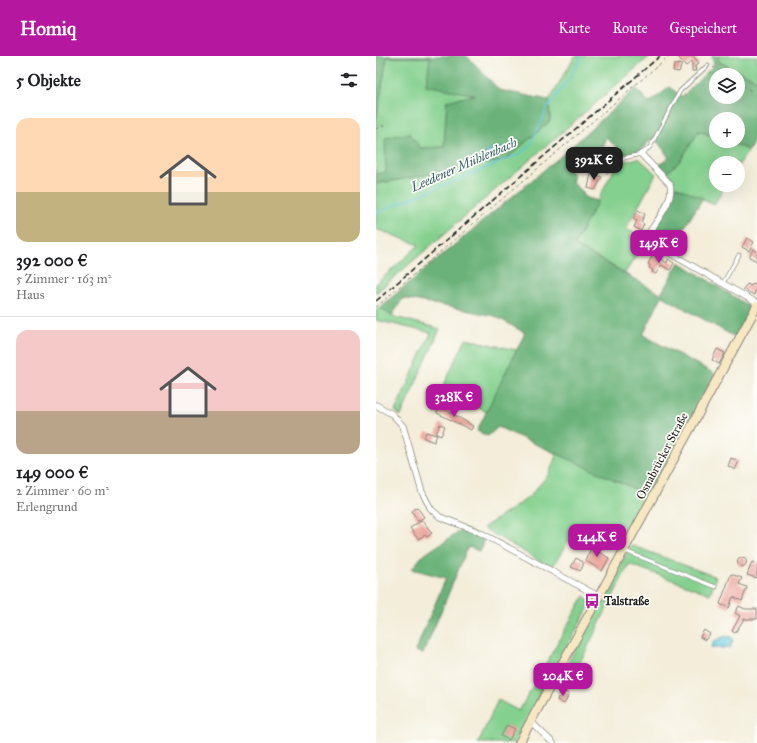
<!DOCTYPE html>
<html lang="de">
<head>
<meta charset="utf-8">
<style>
	body { margin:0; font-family:"IM FELL Great Primer",serif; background:#f6f6f6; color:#202124; height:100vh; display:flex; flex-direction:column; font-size:15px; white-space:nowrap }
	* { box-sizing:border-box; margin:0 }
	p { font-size:13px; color:#757577 }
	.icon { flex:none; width:22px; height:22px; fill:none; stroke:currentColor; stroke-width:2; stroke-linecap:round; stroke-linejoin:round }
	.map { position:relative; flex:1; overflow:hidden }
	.side { display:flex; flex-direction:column; background:#fff; width:376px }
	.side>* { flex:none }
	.fabs { position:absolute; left:333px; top:12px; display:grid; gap:8px }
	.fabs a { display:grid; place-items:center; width:36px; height:36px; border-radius:50%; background:#fff; box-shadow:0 4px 16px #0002; font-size:20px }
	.price { position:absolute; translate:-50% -34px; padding:0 9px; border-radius:8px; background:#b5179e; color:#fff; font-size:13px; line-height:26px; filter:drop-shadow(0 1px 2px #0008) }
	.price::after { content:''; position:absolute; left:50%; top:24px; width:12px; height:9px; margin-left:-6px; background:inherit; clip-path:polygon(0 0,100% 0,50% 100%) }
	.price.active { background:#222; color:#fff }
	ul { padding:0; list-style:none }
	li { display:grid; align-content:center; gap:8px; height:212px; padding:0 16px }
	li+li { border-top:1px solid #e0e0e0 }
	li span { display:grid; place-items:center; height:124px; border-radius:12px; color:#555 }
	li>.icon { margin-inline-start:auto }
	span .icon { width:72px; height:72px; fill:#fffc; stroke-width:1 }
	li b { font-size:17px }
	h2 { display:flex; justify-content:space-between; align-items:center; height:48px; padding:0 16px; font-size:17px }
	header { display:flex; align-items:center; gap:24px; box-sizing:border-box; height:56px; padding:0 20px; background:#b5179e; color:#fff }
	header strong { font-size:19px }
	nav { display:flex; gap:22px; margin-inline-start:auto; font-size:14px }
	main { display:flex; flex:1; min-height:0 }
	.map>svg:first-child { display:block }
	.green { fill:#84d08e; stroke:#507655 }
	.forest { fill:#6bb279; stroke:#44674a; fill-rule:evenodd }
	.water { fill:#5dc5d9; stroke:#3c707a }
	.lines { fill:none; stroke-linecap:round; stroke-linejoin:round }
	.stream { stroke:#5dc5d9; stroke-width:1.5 }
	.building { fill:#eca69f }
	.lane-casing { stroke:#88847a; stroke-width:4.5 }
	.street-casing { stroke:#88847a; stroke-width:7 }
	.secondary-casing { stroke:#88847a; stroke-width:10 }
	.path { stroke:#88847a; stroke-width:1; stroke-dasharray:3 3; stroke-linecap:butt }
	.lane { stroke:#fff; stroke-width:3 }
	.street { stroke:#fff; stroke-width:5.5 }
	.secondary { stroke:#f7e8c3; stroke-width:8 }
	.rail { stroke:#1c1c1c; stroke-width:1.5; stroke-dasharray:6 3; stroke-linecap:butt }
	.labels { text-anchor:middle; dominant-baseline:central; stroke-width:3.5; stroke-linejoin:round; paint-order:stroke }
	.street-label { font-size:12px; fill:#1c1c1c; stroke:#fdfcf7 }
	.poi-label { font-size:12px; font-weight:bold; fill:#1c1c1c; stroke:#fdfcf7; text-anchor:start }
	.water-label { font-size:13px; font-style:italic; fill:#366068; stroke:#fdfcf7 }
</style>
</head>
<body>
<header>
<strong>Homiq</strong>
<nav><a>Karte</a><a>Route</a><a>Gespeichert</a></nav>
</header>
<main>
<section class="side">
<h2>5 Objekte<svg class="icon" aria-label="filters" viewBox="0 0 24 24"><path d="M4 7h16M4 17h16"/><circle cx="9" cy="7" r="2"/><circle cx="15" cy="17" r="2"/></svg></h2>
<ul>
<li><span style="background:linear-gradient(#ffd9b3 60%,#c2b280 0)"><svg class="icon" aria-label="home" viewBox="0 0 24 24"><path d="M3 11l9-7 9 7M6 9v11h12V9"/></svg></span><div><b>392 000 €</b><p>5 Zimmer · 163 m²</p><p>Haus</p></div></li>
<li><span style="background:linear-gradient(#f6c9c9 65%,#b9a48a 0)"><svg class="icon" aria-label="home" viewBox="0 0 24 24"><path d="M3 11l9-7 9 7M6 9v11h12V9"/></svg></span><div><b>149 000 €</b><p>2 Zimmer · 60 m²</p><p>Erlengrund</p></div></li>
</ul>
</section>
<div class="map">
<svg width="381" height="687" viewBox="0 0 381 687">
	<rect width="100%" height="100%" fill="#fdfcf7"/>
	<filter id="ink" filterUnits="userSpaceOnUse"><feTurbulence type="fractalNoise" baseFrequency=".025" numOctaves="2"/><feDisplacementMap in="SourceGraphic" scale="8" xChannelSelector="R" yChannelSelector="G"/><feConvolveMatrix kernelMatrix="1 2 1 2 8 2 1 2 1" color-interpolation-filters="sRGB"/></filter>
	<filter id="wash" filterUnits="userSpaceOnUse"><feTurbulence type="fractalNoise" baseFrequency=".012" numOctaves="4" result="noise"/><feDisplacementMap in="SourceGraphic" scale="16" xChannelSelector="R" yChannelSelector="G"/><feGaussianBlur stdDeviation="0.9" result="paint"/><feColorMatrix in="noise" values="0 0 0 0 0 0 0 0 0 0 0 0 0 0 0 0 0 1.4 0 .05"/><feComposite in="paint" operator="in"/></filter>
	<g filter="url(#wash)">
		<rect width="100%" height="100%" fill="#f3edd9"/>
		<g class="green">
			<polygon points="199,0 274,0 0,237 0,228 43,189 0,173 0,128 129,104 174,65 173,44"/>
			<polygon points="342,0 381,0 381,24 343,6"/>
			<polygon points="11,1 54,1 100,39 71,45 68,91 44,92 10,116 0,118 0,65"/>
			<polygon points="323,75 340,81 340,85 350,85 373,94 362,110 362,107 340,107 340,129 350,129 338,148 299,130 290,118 304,105"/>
			<polygon points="263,102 280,118 250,173 268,182 269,186 249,217 198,189 239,112 249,105"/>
			<polygon points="4,251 16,260 64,273 25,360 19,355 55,277 0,264 0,255"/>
			<polygon points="90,283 141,294 111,356 87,345 64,337"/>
			<polygon points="181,397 274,440 247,490 201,471 176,512 107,472 152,442 173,418"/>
			<polygon points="255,489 340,521 334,538 253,508 194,627 183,624"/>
			<polygon points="208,540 213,544 213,551 138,687 102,687 122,644 143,655"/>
		</g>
		<g class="forest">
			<polygon points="0,0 91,0 123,34 173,44 174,65 129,104 0,128 0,118 10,116 9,82 34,77 44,92 68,91 71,45 99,39 50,29 54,1 11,1 0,65"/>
			<path d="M336,0H342L343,6L381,24V80L373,94L350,85H362V63H340V81L323,75L304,105L290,118L280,111L293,102L282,86L275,83L264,95L248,99L230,81L222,101L205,95L192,112L198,120L196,126L206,135L208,141L222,145L198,189L285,238L303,206L371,249L373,254L359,281L286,240L267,279L339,318L274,440L122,371L112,380L101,375L149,277L119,260L27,242L16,260L4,251L192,94L260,32L273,47L294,31L306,41L338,9ZM340,19H362V41H340Z"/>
			<polygon points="299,130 327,142 294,194 280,186 277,182 278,175"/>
			<polygon points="88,472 109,482 103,495 92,491 47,598 39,595 70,522 36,513 46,500"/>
		</g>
		<g class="water">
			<polygon points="130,91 133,94 110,103 110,95"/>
			<polygon points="349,580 355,581 357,584 354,592 335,592 338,585"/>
		</g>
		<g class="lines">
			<path class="stream" d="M0,157L144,98L154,89L171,53L188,29C191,27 204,4 205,0"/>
		</g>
		<g id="blocks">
			<g class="building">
				<polygon points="301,0 317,0 323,7 319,10 320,15 316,15 316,5 310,10"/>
				<polygon points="306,8 303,16 297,15 298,9"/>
				<polygon points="215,117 226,121 219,134 212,132"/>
				<polygon points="262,154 269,158 265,166 268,168 265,175 258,171 261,165 257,163"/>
				<polygon points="371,182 378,186 373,195 366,191"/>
				<polygon points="377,193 381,195 381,205 373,201"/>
				<polygon points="277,198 291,207 292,203 298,207 294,214 285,209 280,218 276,216 277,214 273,212 274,209 272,208"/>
				<polygon points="377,227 381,229 378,239 367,233 371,228 375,230"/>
				<polygon points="341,293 349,297 343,308 336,304"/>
				<polygon points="64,350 97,370 95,374 61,357"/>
				<polygon points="64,368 69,370 65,380 60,378"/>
				<polygon points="50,376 61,379 58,386 48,382"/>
				<polygon points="355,402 363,405 359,414 352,410"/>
				<polygon points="41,451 48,461 42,465 36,455"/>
				<polygon points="46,464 56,477 51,481 49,479 42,483 34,472"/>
				<polygon points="217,489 223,492 221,495 233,502 226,515 209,504"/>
				<circle cx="366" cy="506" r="4.5"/>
				<polygon points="200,502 207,506 207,510 204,515 195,511"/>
				<polygon points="376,506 381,508 381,522 371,519"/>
				<polygon points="355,518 366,522 363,528 371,531 366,545 357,541 353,552 344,548"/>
				<polygon points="363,550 369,553 381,553 381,563 368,563 359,577 356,575 364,560 359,557"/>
				<polygon points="328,574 334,578 329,584 324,581"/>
				<polygon points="185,634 193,638 188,648 181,644"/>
				<polygon points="131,669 139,673 133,684 125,680"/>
			</g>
		</g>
	</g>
	<g filter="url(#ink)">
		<use href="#blocks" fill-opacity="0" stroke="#88847a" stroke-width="1"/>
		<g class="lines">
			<g class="lane-casing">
				<g id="lane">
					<polyline points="232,115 248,102 265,98 274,91 304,35 332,9"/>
					<polyline points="347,227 363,199"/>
					<polyline points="249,495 340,531"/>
				</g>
			</g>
			<g class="street-casing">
				<g id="street">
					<path d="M265,98L294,128C298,145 282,163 273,177L274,183L276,187L381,247"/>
					<polyline points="0,349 16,358 27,370 46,436 55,453 64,461 103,476 224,541"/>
					<polyline points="155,666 177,687"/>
				</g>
			</g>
			<g class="secondary-casing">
				<polyline id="secondary" points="143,687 381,250"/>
			</g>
			<g class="path">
				<polyline points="337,11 352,19"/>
				<polyline points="362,26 375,35"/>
				<polyline points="0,73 8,69"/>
				<polyline points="0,251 293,0"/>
			</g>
			<use href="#lane" class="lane"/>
			<use href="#street" class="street"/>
			<use href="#secondary" class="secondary"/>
			<polyline class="rail" points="0,245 284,0"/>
		</g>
	</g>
	<defs>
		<g id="bus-bare" transform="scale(1.2)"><path d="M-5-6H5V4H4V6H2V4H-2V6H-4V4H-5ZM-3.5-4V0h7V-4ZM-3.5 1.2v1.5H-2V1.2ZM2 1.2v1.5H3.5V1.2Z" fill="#b5179e" stroke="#fdfcf7" stroke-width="2.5" paint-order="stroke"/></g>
	</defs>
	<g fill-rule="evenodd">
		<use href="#bus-bare" x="216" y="545"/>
	</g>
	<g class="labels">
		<g class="street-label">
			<text transform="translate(286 400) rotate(-62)">Osnabrücker Straße</text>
		</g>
		<g class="poi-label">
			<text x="228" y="545">Talstraße</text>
		</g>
		<g class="water-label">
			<text transform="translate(88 109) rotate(-24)">Leedener Mühlenbach</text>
		</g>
	</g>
</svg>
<div class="fabs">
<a><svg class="icon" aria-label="layers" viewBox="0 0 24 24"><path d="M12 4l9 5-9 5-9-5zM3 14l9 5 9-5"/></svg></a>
<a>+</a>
<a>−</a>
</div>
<b class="price active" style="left:218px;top:125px">392K €</b>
<b class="price" style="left:283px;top:208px">149K €</b>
<b class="price" style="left:78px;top:362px">328K €</b>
<b class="price" style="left:221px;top:502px">144K €</b>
<b class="price" style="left:187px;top:641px">204K €</b>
</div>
</main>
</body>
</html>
